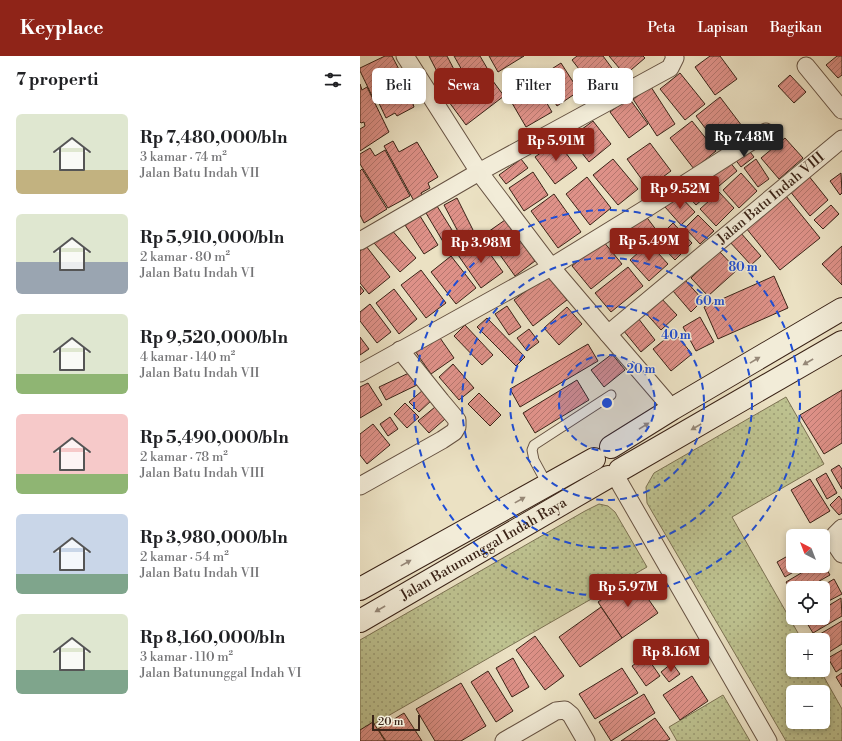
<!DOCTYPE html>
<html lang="id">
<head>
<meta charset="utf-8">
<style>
	body { margin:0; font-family:"Libre Bodoni",serif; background:#f6f6f6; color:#202124; height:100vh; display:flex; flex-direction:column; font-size:15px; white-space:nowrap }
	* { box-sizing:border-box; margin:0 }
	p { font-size:13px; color:#757577 }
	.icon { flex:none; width:22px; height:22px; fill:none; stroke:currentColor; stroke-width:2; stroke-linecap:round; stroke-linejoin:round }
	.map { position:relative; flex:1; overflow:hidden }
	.panel { display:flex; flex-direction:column; background:#fff; width:360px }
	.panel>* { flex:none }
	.banner { position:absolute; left:12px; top:12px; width:380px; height:36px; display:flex; gap:8px }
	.needle { width:26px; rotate:318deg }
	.buttons { position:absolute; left:426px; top:473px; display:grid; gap:8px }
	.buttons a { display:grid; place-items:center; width:44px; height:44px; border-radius:6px; background:#fff; box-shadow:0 2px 6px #0003; font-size:20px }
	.scale { position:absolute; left:12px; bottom:10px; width:48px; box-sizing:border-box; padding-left:4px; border:2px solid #3a2317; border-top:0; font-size:11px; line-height:14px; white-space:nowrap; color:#3a2317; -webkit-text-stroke:3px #f2ecd8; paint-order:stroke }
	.price { position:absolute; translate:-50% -34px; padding:0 9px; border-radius:4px; background:#8f2418; color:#fff; font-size:13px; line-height:26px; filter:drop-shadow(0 1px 2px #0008) }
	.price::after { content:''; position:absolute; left:50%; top:24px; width:12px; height:9px; margin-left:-6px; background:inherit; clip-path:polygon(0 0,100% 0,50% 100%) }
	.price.current { background:#222; color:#fff }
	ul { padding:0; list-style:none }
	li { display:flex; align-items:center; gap:12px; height:100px; padding:0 16px }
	li span { display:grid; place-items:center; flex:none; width:112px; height:80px; border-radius:6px; color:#555 }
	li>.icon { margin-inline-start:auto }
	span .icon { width:48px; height:48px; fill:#fffc; stroke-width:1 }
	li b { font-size:17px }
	h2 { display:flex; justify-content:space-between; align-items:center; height:48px; padding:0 16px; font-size:17px }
	.chip { padding:0 14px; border-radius:6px; background:#fff; box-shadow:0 2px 6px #0003; font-size:14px; line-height:36px }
	.chip.current { background:#8f2418; color:#fff }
	header { display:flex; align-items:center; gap:24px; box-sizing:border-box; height:56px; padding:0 20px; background:#8f2418; color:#fff }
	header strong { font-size:19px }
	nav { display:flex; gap:22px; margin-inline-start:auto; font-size:14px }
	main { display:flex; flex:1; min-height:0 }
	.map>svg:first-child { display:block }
	.grass { fill:url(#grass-dots); stroke:#7c7253; fill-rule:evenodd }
	.building { fill:url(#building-hatch); stroke:#3a2317 }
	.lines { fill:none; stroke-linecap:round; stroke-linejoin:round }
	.lane-casing { stroke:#665242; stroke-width:11 }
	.street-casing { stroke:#665242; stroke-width:19 }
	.secondary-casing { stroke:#3a2317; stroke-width:24 }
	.lane { stroke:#f2ecd8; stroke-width:9 }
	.street { stroke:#f2ecd8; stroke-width:17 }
	.secondary { stroke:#f2ecd8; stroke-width:22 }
	.oneway { fill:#968878 }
	.ring { fill:none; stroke:#1d4ed8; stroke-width:2; stroke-dasharray:7 5 }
	.labels { text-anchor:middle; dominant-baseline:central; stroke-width:3; stroke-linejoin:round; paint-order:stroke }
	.street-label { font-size:14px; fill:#3a2317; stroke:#f2ecd8 }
	.centre { fill:#1d4ed8; stroke:#f2ecd8; stroke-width:2 }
	.ring-label { font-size:12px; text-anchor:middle; font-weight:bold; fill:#1d4ed8; stroke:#f2ecd8; stroke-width:3; stroke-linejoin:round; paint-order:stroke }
</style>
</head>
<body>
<header>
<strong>Keyplace</strong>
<nav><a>Peta</a><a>Lapisan</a><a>Bagikan</a></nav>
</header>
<main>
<section class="panel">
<h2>7 properti<svg class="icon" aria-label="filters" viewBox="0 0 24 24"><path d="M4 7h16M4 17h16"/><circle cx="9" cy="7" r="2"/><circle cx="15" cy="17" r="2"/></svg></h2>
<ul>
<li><span style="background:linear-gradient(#dfe7d0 70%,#c2b280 0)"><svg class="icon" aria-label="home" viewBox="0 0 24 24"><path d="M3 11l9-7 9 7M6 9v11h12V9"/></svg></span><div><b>Rp 7,480,000/bln</b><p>3 kamar · 74 m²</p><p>Jalan Batu Indah VII</p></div></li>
<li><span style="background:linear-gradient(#dfe7d0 60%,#9aa5b1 0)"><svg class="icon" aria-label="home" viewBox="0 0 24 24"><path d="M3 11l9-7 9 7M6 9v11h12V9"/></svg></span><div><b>Rp 5,910,000/bln</b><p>2 kamar · 80 m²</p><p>Jalan Batu Indah VI</p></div></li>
<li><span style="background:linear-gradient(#dfe7d0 75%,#8fb573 0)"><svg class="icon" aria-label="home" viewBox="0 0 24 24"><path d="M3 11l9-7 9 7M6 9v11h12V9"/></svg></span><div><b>Rp 9,520,000/bln</b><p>4 kamar · 140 m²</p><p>Jalan Batu Indah VII</p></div></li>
<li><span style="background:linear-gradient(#f6c9c9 75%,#8fb573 0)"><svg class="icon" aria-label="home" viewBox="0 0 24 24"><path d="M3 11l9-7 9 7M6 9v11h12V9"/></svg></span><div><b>Rp 5,490,000/bln</b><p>2 kamar · 78 m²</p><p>Jalan Batu Indah VIII</p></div></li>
<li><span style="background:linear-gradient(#c9d6e8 75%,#7fa58c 0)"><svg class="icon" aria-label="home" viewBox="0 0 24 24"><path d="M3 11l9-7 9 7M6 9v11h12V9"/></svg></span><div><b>Rp 3,980,000/bln</b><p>2 kamar · 54 m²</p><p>Jalan Batu Indah VII</p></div></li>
<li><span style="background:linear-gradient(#dfe7d0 70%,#7fa58c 0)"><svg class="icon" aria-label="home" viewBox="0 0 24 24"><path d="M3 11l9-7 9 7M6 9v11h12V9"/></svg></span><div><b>Rp 8,160,000/bln</b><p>3 kamar · 110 m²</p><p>Jalan Batununggal Indah VI</p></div></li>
</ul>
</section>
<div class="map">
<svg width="482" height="685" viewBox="0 0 482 685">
	<defs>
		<pattern id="grass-dots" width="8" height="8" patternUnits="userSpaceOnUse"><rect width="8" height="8" fill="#bdc18f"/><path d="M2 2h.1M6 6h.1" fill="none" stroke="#9b9c74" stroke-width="1.8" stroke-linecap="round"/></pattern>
		<pattern id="building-hatch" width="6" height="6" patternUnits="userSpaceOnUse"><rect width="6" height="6" fill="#de9188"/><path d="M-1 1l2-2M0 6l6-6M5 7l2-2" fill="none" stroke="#b5766e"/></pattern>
	</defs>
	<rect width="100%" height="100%" fill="#ebe1c3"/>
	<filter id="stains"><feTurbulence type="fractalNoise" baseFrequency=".005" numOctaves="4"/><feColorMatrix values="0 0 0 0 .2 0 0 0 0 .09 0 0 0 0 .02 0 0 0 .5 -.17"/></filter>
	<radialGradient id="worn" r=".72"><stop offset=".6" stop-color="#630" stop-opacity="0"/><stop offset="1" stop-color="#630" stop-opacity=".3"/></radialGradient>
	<g class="grass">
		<path d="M426,341L464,408L372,461L442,584H433V614H460L482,653V685H426L287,447L286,431L294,417ZM433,636H463V666H433Z"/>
		<polygon points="239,448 248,450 255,456 287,511 0,676 0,584 225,455"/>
		<polygon points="363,639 390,685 317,685 309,671"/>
	</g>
	<g class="building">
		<polygon points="25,0 32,0 56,46 53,48 54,51 37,60 35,57 26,62 17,43 14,44 0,15 0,12"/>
		<polygon points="69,0 87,0 99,23 85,31"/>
		<polygon points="94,0 120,0 127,12 107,23"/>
		<polygon points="129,0 164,0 138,16"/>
		<polygon points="217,0 243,0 257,19 236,35 212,4"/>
		<polygon points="249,0 283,0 285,2 265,19"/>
		<polygon points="350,0 360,0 377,23 355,39 335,11"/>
		<polygon points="477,0 482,0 482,19 478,22 466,9"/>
		<polygon points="201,7 219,35 197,50 179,21"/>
		<polygon points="127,17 144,40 106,69 89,46"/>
		<polygon points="320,17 345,48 325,64 300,33"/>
		<polygon points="430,19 446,36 434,47 418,30"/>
		<polygon points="171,20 192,56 166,71 145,35"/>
		<polygon points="0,28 2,34 7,31 29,76 0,95 0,73 5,70 4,66 1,67 0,66"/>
		<polygon points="291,31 315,68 297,80 273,43"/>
		<polygon points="360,41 385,74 361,93 336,60"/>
		<polygon points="269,42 288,68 269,82 250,56"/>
		<polygon points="233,65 251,88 229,106 210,82"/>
		<polygon points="332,65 356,95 334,113 310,82"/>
		<polygon points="425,82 443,102 419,123 401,102"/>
		<polygon points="33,85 39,96 57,86 78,121 68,127 70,132 61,137 63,141 54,145 24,90"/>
		<polygon points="197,85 217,112 195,128 175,101"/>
		<polygon points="290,87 311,115 288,132 267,103"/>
		<polygon points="10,92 15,100 25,94 50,140 28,152 0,108 0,98"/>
		<polygon points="387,92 394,101 381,111 374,102"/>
		<polygon points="161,103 168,112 146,128 139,119"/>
		<polygon points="253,103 278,133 258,149 233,119"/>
		<polygon points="396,103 409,123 398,131 384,112"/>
		<polygon points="369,105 377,115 359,130 351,120"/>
		<polygon points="2,113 27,153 4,167 0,159 0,115"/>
		<polygon points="173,116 188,139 164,155 149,132"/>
		<polygon points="381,117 397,135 379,152 363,134"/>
		<polygon points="481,117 482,137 480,139 470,125"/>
		<polygon points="448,119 468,144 450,160 429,134"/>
		<polygon points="227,121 251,152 230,169 206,138"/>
		<polygon points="342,126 351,136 336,149 327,139"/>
		<polygon points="359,136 374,152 356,170 340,153"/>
		<polygon points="194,138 221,176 198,192 171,155"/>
		<polygon points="318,138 335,156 321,169 305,151"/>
		<polygon points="426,140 460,182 420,214 386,172"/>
		<polygon points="97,142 115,178 103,185 84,149"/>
		<polygon points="471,149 479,158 463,173 454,164"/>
		<polygon points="77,150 97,182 85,189 66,157"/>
		<polygon points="285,159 297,175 267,197 255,182"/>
		<polygon points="338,159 354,175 340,188 325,172"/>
		<polygon points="60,160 78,189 64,198 45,169"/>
		<polygon points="145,164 175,205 155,220 125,178"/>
		<polygon points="313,167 332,187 315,204 296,184"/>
		<polygon points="30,172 56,202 40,216 14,187"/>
		<polygon points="380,176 401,200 391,209 369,185"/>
		<polygon points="120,184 143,216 121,232 98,199"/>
		<polygon points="243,185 262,208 231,233 212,210"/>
		<polygon points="289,187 308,208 289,225 270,204"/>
		<polygon points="6,190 30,221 9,238 0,227 0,195"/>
		<polygon points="482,190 482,229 462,208"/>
		<polygon points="359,195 377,214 348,240 331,222"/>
		<polygon points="91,200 116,232 96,248 71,216"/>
		<polygon points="268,211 283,230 251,256 235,237"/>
		<polygon points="61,214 86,247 66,262 41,229"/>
		<polygon points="188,218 207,244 173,270 154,244"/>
		<polygon points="414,220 428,252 358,283 344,251"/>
		<polygon points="325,224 343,244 331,256 313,235"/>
		<polygon points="0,230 4,235 0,239"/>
		<polygon points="34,233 57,263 39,278 16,247"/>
		<polygon points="299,240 317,259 301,274 283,254"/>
		<polygon points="10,248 31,276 17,287 0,265 0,256"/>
		<polygon points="147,250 161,271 149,279 135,258"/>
		<polygon points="207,251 222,268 199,289 184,272"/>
		<polygon points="340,261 354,286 336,295 323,271"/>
		<polygon points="127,262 165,301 156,310 117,271"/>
		<polygon points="278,262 295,284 281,296 263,274"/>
		<polygon points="105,269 133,299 122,309 94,280"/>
		<polygon points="169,273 179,286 167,295 157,282"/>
		<polygon points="314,276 332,298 311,315 293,293"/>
		<polygon points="78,279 94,302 71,318 55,295"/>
		<polygon points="0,281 9,293 0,299"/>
		<polygon points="228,288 238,305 160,351 150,333"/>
		<polygon points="252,298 265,314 244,331 231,314"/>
		<polygon points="93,308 114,332 99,344 79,321"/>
		<polygon points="51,316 57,329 26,344 19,331"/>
		<polygon points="217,324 229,344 175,377 163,357"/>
		<polygon points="8,327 22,349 0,362 0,331"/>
		<polygon points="63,334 72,344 59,356 49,346"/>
		<polygon points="482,334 482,387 464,398 440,359"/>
		<polygon points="119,337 141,359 130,370 108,348"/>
		<polygon points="45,347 59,361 47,372 34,358"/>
		<polygon points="75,351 85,363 69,377 58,365"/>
		<polygon points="30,361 38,373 28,380 20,368"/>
		<polygon points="13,368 30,389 7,408 0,399 0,378"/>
		<polygon points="479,409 482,413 482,433 471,414"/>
		<polygon points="466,417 477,437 467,443 456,423"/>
		<polygon points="450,423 470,455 450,467 431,434"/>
		<polygon points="479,440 482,444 482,457 479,459 470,449"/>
		<polygon points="433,497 433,510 444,510 425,521 417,506"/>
		<polygon points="463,507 470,519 447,532 433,532 433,537 426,526 453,510 463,510"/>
		<polygon points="273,521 298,557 262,582 238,546"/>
		<polygon points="474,523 482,538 463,548 463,532 459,532"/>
		<polygon points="481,542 482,560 453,577 445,564 448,562 463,562 463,553"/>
		<polygon points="241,551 262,582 220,611 199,581"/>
		<polygon points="482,565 482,588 466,598 463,593 463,584 457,584 455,581"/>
		<polygon points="175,580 204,620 185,634 156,594"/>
		<polygon points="482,594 482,612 476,616 468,602"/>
		<polygon points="286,600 300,620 286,630 272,610"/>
		<polygon points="153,602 169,631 152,641 136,612"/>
		<polygon points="312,607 320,618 309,626 301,616"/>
		<polygon points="262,612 278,637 235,663 219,638"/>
		<polygon points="128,615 153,655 136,666 111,626"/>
		<polygon points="482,617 482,631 476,621"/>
		<polygon points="332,620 348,645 320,664 303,639"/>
		<polygon points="101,627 126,670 101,685 75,685 56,653"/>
		<polygon points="284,638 295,657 251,685 239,666"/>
		<polygon points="44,657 62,685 26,685 18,673"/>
		<polygon points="295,662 310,683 306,685 261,685"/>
		<polygon points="13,666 25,685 0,685 0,674"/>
	</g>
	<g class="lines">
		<g class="lane-casing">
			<polyline id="lane" points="187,428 174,404 172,394 174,389 251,339"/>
		</g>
		<g class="street-casing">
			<g id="street">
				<polyline points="45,0 119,116 191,211 248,278 304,343 312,353"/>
				<polyline points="446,10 482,54"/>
				<polyline points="0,185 119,116 310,12 315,2 314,0"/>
				<path id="s1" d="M248,278L482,83"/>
				<polyline points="0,317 191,211 287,152 406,76"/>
				<polyline points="255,419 408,685"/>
				<polyline points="0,430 82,384 94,376 97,371 97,364 81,345 40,294"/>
				<polyline points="482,472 475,479 476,489 482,498"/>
				<polyline points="144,685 196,655 205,654 211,659 226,685"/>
			</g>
		</g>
		<g class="secondary-casing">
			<g id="secondary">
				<polyline points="251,391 312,353 482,253"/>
				<polyline points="260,414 482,286"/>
				<polyline points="0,533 234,403"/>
				<path id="s2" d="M0,565L248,421"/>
			</g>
		</g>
		<use href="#lane" class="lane"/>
		<use href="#street" class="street"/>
		<use href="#secondary" class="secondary"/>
	</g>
	<defs><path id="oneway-solid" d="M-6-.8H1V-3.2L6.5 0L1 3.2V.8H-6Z"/></defs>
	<g class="oneway">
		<use href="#oneway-solid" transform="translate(395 304) rotate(-31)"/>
		<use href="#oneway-solid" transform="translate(448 306) rotate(150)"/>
		<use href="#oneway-solid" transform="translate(284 370) rotate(-32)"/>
		<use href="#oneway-solid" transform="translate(336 371) rotate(150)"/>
		<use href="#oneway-solid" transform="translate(160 444) rotate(-29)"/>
		<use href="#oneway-solid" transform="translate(46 507) rotate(-29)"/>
		<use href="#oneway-solid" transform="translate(20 553) rotate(150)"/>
	</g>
	<circle cx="247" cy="347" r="48" fill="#1d4ed8" fill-opacity=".12"/>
	<g class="ring">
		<circle cx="247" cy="347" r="48"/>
		<circle cx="247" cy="347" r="97"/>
		<circle cx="247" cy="347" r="145"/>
		<circle cx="247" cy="347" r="193"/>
	</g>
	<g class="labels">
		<g class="street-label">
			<text stroke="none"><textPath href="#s1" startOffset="212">Jalan Batu Indah VIII</textPath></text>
			<text stroke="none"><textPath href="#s2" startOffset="143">Jalan Batununggal Indah Raya</textPath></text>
		</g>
	</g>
	<circle cx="247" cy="347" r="6" class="centre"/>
	<g class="ring-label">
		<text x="383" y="215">80 m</text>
		<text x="350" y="249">60 m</text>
		<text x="316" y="283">40 m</text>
		<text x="281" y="317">20 m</text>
	</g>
	<rect width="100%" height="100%" filter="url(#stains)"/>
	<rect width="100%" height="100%" fill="url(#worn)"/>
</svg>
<div class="buttons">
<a><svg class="needle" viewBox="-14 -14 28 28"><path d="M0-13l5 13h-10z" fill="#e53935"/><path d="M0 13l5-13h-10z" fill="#757577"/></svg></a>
<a><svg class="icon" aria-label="locate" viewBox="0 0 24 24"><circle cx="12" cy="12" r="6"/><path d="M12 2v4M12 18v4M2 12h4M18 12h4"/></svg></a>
<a>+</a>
<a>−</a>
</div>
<div class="scale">20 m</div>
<b class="price current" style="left:384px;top:102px">Rp 7.48M</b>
<b class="price" style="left:196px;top:106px">Rp 5.91M</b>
<b class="price" style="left:320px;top:154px">Rp 9.52M</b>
<b class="price" style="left:289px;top:206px">Rp 5.49M</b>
<b class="price" style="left:121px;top:208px">Rp 3.98M</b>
<b class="price" style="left:268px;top:552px">Rp 5.97M</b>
<b class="price" style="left:311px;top:617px">Rp 8.16M</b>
<div class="banner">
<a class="chip">Beli</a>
<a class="chip current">Sewa</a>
<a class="chip">Filter</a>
<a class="chip">Baru</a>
</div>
</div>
</main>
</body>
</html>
